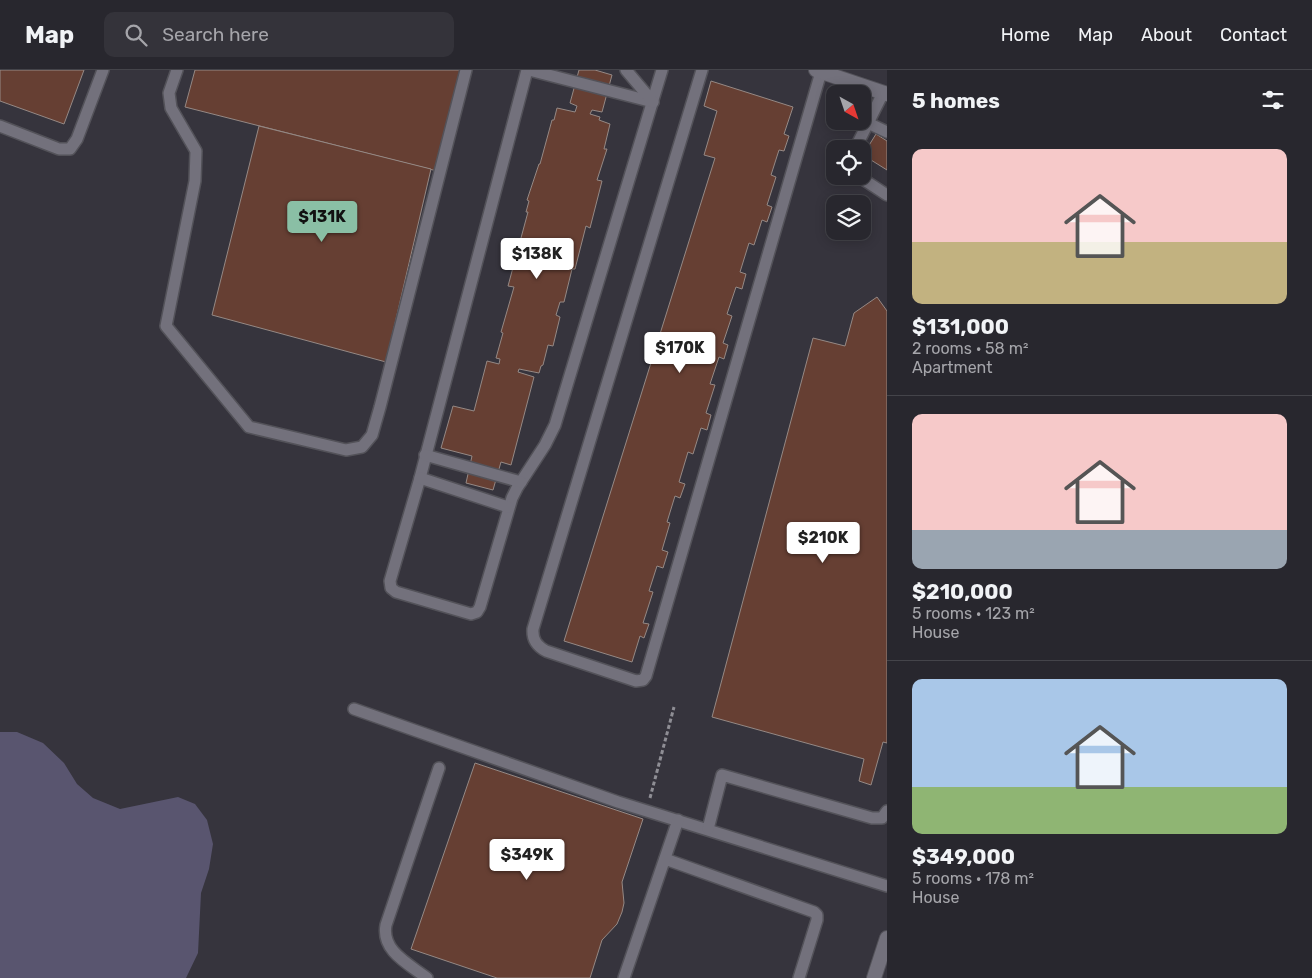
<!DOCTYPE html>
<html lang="en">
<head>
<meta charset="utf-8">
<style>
	body { margin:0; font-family:Rubik,sans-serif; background:#34333a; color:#f1f3f6; height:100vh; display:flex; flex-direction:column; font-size:19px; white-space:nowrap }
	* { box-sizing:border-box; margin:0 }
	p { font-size:16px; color:#a5a5aa }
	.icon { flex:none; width:28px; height:28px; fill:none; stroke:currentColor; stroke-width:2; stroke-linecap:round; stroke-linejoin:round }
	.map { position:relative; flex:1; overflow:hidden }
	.panel { display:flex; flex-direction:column; background:#28272e; width:425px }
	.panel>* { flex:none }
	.needle { width:32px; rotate:140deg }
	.buttons { position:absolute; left:826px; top:15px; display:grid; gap:10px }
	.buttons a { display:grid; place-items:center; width:45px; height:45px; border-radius:10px; background:#28272e; box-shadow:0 2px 12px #0003,0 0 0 1px #44444a; font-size:25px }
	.price { position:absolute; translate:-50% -42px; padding:0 11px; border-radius:5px; background:#fff; color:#222; font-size:16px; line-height:32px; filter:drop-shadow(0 1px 2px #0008) }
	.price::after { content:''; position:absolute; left:50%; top:30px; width:15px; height:11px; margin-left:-8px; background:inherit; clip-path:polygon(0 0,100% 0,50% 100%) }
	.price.selected { background:#8abfa5; color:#111 }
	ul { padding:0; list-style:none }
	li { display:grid; align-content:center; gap:10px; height:265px; padding:0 25px }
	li+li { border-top:1px solid #44444a }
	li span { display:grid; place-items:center; height:155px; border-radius:10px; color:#555 }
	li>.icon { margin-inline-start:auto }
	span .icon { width:90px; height:90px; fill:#fffc; stroke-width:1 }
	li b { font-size:21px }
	h2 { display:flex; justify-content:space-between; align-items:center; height:60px; padding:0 25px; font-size:21px }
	header { display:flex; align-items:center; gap:30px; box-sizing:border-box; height:70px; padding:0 25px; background:#28272e; border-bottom:1px solid #44444a }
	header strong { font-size:24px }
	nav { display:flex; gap:28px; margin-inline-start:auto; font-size:18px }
	.search { width:350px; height:45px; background:#34333a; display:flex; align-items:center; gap:12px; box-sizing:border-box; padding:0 18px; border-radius:10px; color:#a5a5aa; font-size:19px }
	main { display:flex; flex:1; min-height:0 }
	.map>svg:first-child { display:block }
	.green { fill:#59556f }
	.building { fill:#663f33; stroke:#958985 }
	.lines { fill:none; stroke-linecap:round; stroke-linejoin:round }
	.service-casing { stroke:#535259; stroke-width:14 }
	.minor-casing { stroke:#535259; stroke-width:16 }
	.secondary-casing { stroke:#535259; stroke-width:16 }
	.path { stroke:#8f8e95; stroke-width:3; stroke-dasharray:4 2.5; stroke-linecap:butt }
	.service { stroke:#73717c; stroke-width:11 }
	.minor { stroke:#73717c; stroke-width:14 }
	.secondary { stroke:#73717c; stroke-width:14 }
</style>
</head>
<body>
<header>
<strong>Map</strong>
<div class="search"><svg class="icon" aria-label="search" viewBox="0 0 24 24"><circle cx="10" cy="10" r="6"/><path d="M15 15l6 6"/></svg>Search here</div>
<nav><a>Home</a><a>Map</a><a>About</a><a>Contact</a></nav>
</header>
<main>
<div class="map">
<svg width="887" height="908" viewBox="0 0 887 908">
	<rect width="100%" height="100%" fill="#36343d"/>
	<polygon class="green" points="0,662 17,662 43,673 64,693 77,714 93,728 120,739 178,727 195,734 207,750 213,774 209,799 201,823 198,883 186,908 0,908"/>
	<g class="building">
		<polygon points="0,0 84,0 64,54 0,31"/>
		<polygon points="195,0 462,0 437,101 185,37"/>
		<polygon points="579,0 595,0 612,5 602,42 592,40 590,44 600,47 599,50 610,54 604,79 607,79 597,110 602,111 590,158 586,156 575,199 572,199 564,232 560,232 556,245 560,247 553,276 548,275 543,295 541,296 539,303 519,299 518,302 534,307 511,395 501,392 493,420 466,413 472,386 441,378 453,336 474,341 487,291 499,294 500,289 496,288 503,263 501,262 514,217 508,216 528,142 526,142 529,131 527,130 539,94 540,94 552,50 554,50 557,38 575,42 577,36 570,33"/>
		<polygon points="711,11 793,37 784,64 789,66 784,81 779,80 771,105 776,107 767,135 772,137 767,152 762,150 754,175 749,173 740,202 746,204 742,219 736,217 727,244 732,246 723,273 728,275 724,289 719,287 710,314 715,315 706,343 711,345 707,360 701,358 693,384 688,382 679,412 685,414 680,428 675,426 667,452 670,453 662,480 668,482 663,498 657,496 649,521 653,522 643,553 649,554 644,568 640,566 632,592 564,571 715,88 704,85 717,41 704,36"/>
		<polygon points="259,56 431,99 386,292 212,245"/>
		<polygon points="876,64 887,71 887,100 863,85"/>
		<polygon points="877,227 887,241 887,673 883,672 871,715 859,711 864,689 712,647 813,268 845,276 854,243"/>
		<polygon points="475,693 643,749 622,812 624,833 622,842 617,854 602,870 590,908 497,908 411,879"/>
	</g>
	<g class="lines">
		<g class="service-casing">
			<g id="service">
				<polyline points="177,0 169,23 171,38 196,81 195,111 166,256 249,357 346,380 362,377 372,365 380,337 466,0"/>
				<polyline points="527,0 420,408 390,511 391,518 396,522 471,544 477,542 480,537 512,428 517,418 545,375 555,355 662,0"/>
				<polyline points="529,0 653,32"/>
				<polyline points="626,0 653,32"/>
				<path d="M702,0L533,559C532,570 537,576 546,581L636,611L643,610L646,606L821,2"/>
				<polyline points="868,53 887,62"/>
				<polyline points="0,56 59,79 70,79 77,69 103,0"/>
				<polyline points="855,79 883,23"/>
				<polyline points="858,106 887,125"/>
				<polyline points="425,385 521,412"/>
				<polyline points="420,408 508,437"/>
				<polyline points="354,639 618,732 887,816"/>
				<polyline points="708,759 722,705 872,748 882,748 887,741"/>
				<polyline points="665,789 814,842 817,845 817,850 799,908"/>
				<path d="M427,908C409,894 381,881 386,855L439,698"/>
				<polyline points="624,908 678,750"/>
			</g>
		</g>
		<g class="minor-casing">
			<polyline id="minor" points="874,908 887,868"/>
		</g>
		<g class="secondary-casing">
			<polyline id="secondary" points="816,0 887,24"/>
		</g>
		<polyline class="path" points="650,728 674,637"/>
		<use href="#service" class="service"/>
		<use href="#minor" class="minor"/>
		<use href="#secondary" class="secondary"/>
	</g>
</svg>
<div class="buttons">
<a><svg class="needle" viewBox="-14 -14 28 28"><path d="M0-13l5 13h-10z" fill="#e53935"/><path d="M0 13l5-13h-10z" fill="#a5a5aa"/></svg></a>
<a><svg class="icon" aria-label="locate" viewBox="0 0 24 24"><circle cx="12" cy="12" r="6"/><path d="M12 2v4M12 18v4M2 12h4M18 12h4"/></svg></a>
<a><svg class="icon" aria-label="layers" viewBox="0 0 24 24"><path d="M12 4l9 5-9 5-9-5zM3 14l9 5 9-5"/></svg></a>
</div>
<b class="price selected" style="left:322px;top:173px">$131K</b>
<b class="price" style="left:537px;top:210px">$138K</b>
<b class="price" style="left:680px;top:304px">$170K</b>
<b class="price" style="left:823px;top:494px">$210K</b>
<b class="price" style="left:527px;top:811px">$349K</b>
</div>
<section class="panel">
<h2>5 homes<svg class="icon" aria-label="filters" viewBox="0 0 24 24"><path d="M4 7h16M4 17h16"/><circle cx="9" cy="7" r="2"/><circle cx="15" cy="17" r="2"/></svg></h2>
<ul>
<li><span style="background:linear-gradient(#f6c9c9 60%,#c2b280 0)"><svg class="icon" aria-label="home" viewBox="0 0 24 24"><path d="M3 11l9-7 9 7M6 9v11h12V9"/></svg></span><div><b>$131,000</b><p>2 rooms · 58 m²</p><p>Apartment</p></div></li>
<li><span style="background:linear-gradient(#f6c9c9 75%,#9aa5b1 0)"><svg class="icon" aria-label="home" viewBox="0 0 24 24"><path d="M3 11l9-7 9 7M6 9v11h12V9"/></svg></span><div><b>$210,000</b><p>5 rooms · 123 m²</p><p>House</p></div></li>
<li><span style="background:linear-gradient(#a9c7e8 70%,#8fb573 0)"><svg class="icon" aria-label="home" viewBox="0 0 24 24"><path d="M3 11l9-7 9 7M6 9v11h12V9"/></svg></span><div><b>$349,000</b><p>5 rooms · 178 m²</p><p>House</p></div></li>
</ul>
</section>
</main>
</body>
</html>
